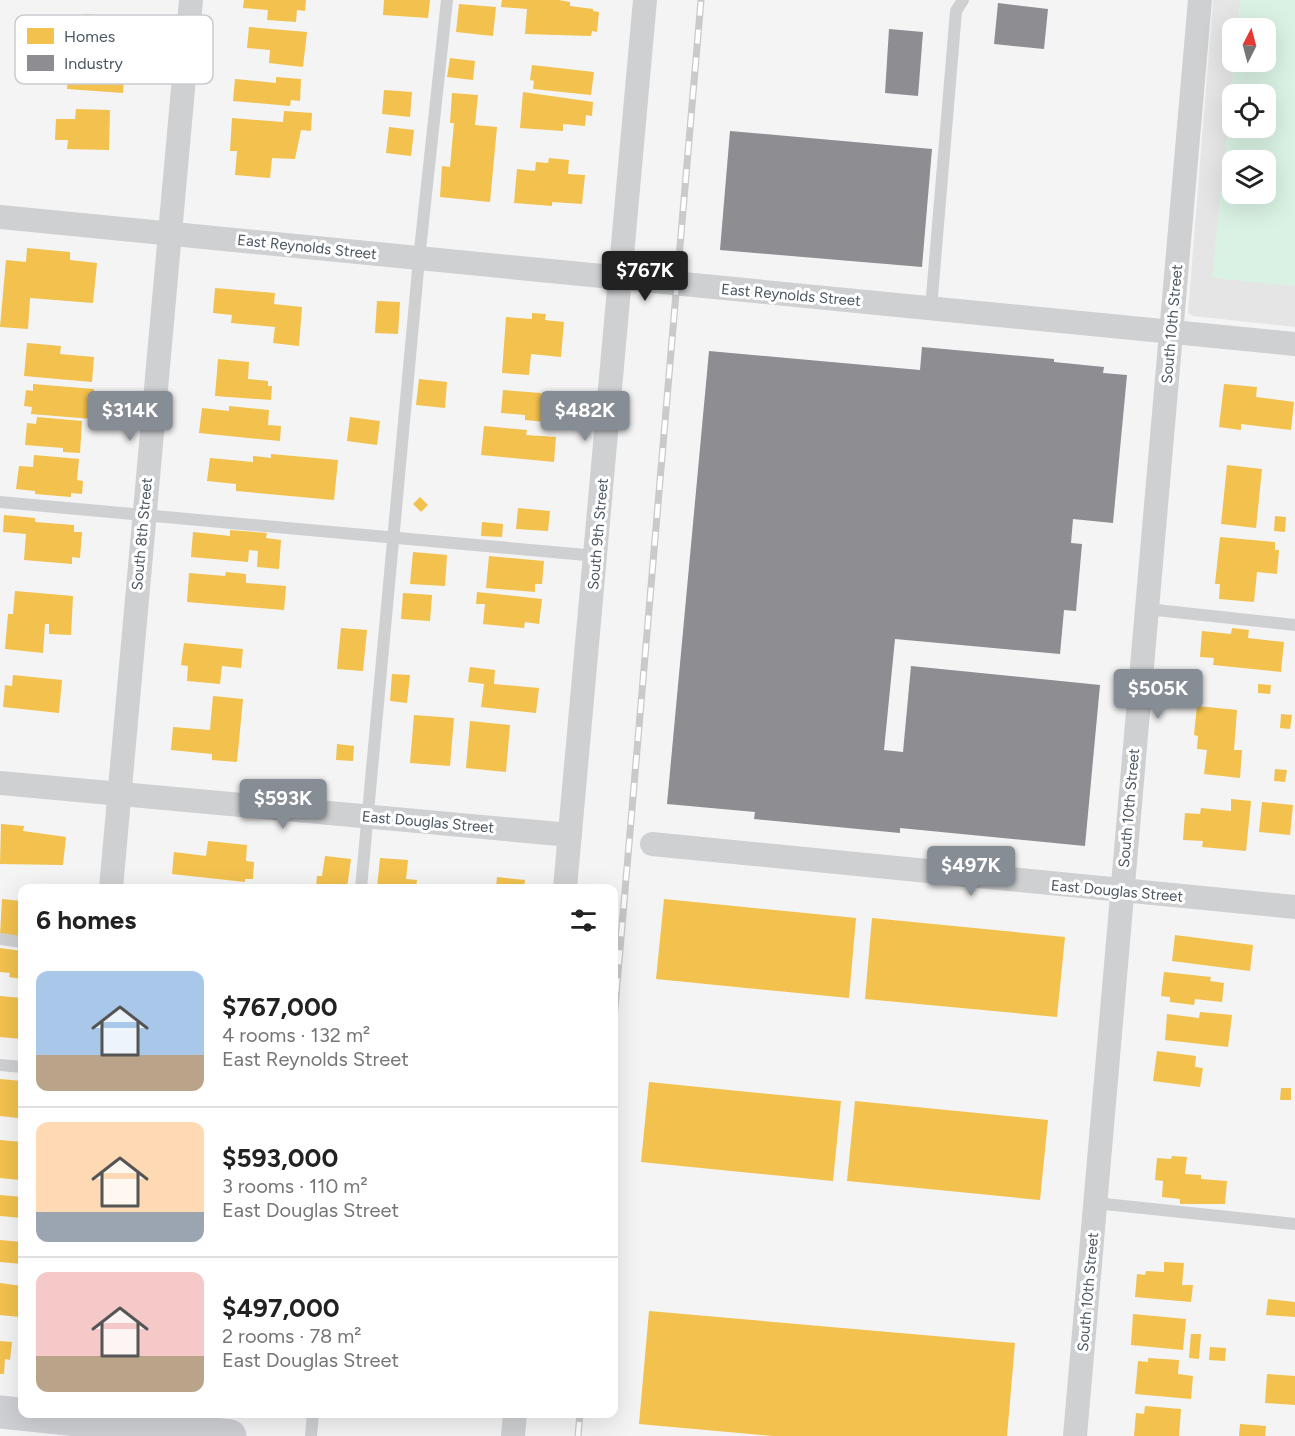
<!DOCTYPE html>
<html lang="en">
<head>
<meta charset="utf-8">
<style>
	body { margin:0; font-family:Figtree,sans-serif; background:#f6f6f6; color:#222; height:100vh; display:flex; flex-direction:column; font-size:22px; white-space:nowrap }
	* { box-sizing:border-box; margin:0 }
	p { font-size:20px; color:#767676 }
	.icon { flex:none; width:33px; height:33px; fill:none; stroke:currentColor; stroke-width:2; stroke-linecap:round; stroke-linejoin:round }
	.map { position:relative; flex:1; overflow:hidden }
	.drawer { position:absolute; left:18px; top:884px; width:600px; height:534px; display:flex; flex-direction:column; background:#fff; border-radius:12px; box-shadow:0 6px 24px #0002 }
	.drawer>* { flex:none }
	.needle { width:39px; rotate:6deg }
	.fabs { position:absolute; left:1222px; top:18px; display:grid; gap:12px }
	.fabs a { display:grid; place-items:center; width:54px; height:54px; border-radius:12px; background:#fff; box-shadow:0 6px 24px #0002; font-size:30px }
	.price { position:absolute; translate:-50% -51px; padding:0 14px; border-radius:6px; background:#868d94; color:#fff; font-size:20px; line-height:39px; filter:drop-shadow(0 2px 3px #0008) }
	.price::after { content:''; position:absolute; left:50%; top:36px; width:18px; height:14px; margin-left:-9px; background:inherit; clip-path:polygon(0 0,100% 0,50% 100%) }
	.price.selected { background:#222; color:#fff }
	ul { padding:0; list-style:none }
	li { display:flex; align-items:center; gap:18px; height:150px; padding:0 18px }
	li+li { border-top:2px solid #e0e0e0 }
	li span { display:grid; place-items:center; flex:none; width:168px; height:120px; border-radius:12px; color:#555 }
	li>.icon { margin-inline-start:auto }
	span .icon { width:72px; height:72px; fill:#fffc; stroke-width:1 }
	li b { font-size:26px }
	h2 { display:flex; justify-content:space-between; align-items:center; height:72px; padding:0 18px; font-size:26px }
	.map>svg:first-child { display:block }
	.education { fill:#e6e5e6; fill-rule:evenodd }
	.green { fill:#d9f2e3; fill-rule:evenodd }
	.homes { fill:#f2c14e }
	.industry { fill:#8d8d92 }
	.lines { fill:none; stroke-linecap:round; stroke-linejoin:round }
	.lane { stroke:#ced0d2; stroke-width:12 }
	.street { stroke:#ced0d2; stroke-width:24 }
	.secondary { stroke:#ced0d4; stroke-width:33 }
	.rail-casing { stroke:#c9cacc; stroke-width:7 }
	.rail { stroke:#fff; stroke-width:4.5; stroke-dasharray:14; stroke-linecap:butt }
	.labels { text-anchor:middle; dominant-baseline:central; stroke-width:6; stroke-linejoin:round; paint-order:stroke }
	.street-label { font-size:15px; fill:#4a5661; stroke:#fff }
	.key { fill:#fff; stroke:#c9ccd0; stroke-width:1.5 }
	.key-label { font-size:16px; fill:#4a5661 }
</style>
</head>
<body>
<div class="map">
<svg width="1295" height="1436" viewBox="0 0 1295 1436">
	<rect width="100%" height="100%" fill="#f4f4f4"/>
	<path class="education" d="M1213,0H1295V327L1193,316L1188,313ZM1233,28H1266V62H1233ZM1233,94H1266V128H1233ZM1233,160H1266V194H1233Z"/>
	<path class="green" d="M1240,0H1295V286L1212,278L1234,62H1266V28H1237ZM1233,94H1266V128H1233ZM1233,160H1266V194H1233Z"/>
	<g class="homes">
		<polygon points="244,0 306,0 305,11 297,10 296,22 267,20 268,10 243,8"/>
		<polygon points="384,0 430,0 428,18 383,15"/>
		<polygon points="502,0 559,0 570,2 570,6 593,9 593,11 599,12 597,32 592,31 591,36 525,34 527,9 501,7"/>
		<polygon points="459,4 496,7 493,36 456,32"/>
		<polygon points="85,14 104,16 103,29 117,31 115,49 69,45 71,20 85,22"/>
		<polygon points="249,27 307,32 303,67 269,63 270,50 247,48"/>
		<polygon points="56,56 100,59 100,65 125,67 123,93 67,89 68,76 55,75"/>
		<polygon points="450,58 475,61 473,80 447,77"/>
		<polygon points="532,65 594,72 591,95 533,89 534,81 530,80"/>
		<polygon points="276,77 301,79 300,101 291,100 290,106 233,101 235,79 276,83"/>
		<polygon points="384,90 412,92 410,117 382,114"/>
		<polygon points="523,92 593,102 592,116 586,115 585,126 563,124 563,131 520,128"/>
		<polygon points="452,93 478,95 475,125 497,127 490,202 440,197 442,166 450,167 454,123 450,123"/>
		<polygon points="76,109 110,110 109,150 67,149 68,140 55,140 56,119 75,119"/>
		<polygon points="284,111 312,113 311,131 301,130 295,159 272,158 270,178 235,175 237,151 230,151 232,118 283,122"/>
		<polygon points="389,127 414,130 411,156 386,153"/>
		<polygon points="549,158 569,160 568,174 585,175 582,204 552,202 552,206 514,203 517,169 535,171 536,162 548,163"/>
		<polygon points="27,248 70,252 70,260 97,263 93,303 30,298 28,329 0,327 6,260 26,262"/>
		<polygon points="215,288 275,293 274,304 302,307 299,346 273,343 275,327 231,323 232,315 213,313"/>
		<polygon points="377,301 400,302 398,334 375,333"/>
		<polygon points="532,313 546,314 545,320 564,322 561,357 531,354 529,375 502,373 506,317 532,319"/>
		<polygon points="27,343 61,346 60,354 94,357 92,382 24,376"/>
		<polygon points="218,359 249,362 248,379 268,381 268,386 272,386 271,400 215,396"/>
		<polygon points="419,379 447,382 445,408 416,405"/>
		<polygon points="33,384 94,389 92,419 31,414 32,407 24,406 26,390 33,391"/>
		<polygon points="1224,384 1257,387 1256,397 1294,402 1291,430 1241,424 1241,430 1219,427"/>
		<polygon points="503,390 541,393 541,397 558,398 556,423 525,420 525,415 501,413"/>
		<polygon points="229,406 269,410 268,425 281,426 280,441 199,433 202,408 229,411"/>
		<polygon points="37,417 82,421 80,453 63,452 63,448 25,445 27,423 36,424"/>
		<polygon points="350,417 380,421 377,445 347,441"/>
		<polygon points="484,426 527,430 526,435 556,437 554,462 481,455"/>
		<polygon points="271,454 338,460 334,500 236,491 236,484 207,481 210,458 253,462 253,456 271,458"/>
		<polygon points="34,455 79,459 77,480 83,481 82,494 71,493 71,497 35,494 35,491 16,489 19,466 33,467"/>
		<polygon points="1227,465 1262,469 1256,528 1221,524"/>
		<polygon points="420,497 428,505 421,512 413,504"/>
		<polygon points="518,508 550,511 548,531 516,529"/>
		<polygon points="4,515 35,518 35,522 74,525 74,532 82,532 80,558 72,557 72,564 24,560 26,534 3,532"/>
		<polygon points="1275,516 1286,517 1285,532 1274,531"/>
		<polygon points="482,522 503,524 502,537 481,536"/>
		<polygon points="230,530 267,533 266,538 281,540 279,569 257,567 258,551 249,550 248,562 191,557 193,532 230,536"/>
		<polygon points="1220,537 1275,542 1275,550 1279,550 1277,574 1257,572 1254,602 1219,599 1220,584 1215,584"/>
		<polygon points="413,552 447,555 445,586 410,584"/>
		<polygon points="489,556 544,561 542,584 535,584 535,592 486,588"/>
		<polygon points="226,572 246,574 246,583 286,586 284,610 187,602 189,573 225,576"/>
		<polygon points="15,591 73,596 71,635 49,634 49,624 45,624 43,653 5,649 8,614 13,614"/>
		<polygon points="477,592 542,599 539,624 525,622 524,628 483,624 485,604 476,604"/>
		<polygon points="403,593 432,595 430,621 401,619"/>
		<polygon points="341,628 367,630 363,671 337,669"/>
		<polygon points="1232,628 1249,630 1248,638 1284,642 1281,672 1213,665 1214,658 1200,657 1202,631 1231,634"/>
		<polygon points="184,643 243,649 241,668 222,666 220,684 187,681 188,666 181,665"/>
		<polygon points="470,667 495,670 494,684 539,688 536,713 481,707 484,684 468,682"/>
		<polygon points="392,674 410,675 407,703 390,701"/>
		<polygon points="13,675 62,680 59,713 3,707 5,685 12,686"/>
		<polygon points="1258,684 1271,685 1270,694 1258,693"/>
		<polygon points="213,696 243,699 237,762 212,760 212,754 171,750 173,727 210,730"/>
		<polygon points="1197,706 1237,710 1234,750 1242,750 1240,778 1204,774 1207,750 1197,749 1198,736 1194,735"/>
		<polygon points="1281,714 1292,715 1290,729 1280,728"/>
		<polygon points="414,715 454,718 450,766 410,763"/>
		<polygon points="470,721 510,725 506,772 466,768"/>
		<polygon points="337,744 354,746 353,761 336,760"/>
		<polygon points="1275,769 1287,770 1285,782 1274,781"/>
		<polygon points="1231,799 1251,801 1246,851 1202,847 1203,841 1183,840 1185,813 1200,814 1201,808 1231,811"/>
		<polygon points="1262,802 1293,805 1290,835 1259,832"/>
		<polygon points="1,824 24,826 23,831 66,837 63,865 0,864"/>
		<polygon points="208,841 247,845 246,861 254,862 253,879 245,879 245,882 172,874 174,852 206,856"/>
		<polygon points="325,856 351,859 347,888 316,888 317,876 322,876"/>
		<polygon points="380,858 408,860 406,879 417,880 416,888 377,888"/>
		<polygon points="497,877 525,880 524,888 496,888"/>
		<polygon points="2,899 22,901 22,937 0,935"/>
		<polygon points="664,899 856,918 849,998 656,979"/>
		<polygon points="872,918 1065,937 1057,1017 865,999"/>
		<polygon points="1175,935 1253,945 1250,971 1172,961"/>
		<polygon points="0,948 22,951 22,979 9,977 10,973 0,972"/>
		<polygon points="1164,972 1211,977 1210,981 1224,983 1222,1002 1195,999 1194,1005 1170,1002 1170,997 1161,996"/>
		<polygon points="0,996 22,998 22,1039 0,1037"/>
		<polygon points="1200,1012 1232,1015 1228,1047 1165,1040 1167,1014 1199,1018"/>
		<polygon points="1157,1051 1196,1056 1195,1067 1203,1068 1200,1087 1153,1081"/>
		<polygon points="0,1079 22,1081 22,1112 18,1112 18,1118 0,1116"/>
		<polygon points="649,1082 841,1101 833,1181 641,1162"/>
		<polygon points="1281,1088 1291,1088 1291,1100 1280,1100"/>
		<polygon points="855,1101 1048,1120 1040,1200 847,1181"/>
		<polygon points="0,1140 22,1142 20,1180 0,1178"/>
		<polygon points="1172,1156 1187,1157 1185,1174 1201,1175 1201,1179 1227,1181 1225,1204 1180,1204 1180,1199 1162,1197 1163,1181 1155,1180 1157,1158 1171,1159"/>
		<polygon points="0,1195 22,1197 22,1218 0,1216"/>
		<polygon points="0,1240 22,1242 22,1264 0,1262"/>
		<polygon points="1164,1262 1184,1263 1182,1285 1193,1285 1191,1302 1135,1297 1137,1274 1145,1275 1146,1271 1164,1272"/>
		<polygon points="0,1283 22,1286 20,1317 0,1315"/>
		<polygon points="1268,1299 1295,1302 1295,1317 1266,1315"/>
		<polygon points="649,1311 1015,1343 1007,1436 773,1436 639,1424"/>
		<polygon points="1133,1314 1186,1319 1183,1350 1131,1345"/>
		<polygon points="1191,1334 1201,1334 1199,1359 1189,1358"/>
		<polygon points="0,1341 12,1342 10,1360 5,1359 4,1374 0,1374"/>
		<polygon points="1210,1347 1226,1348 1225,1361 1209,1360"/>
		<polygon points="1148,1358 1179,1360 1178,1374 1193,1376 1191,1399 1135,1394 1138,1361 1148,1362"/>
		<polygon points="1267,1374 1295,1376 1295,1405 1265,1403"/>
		<polygon points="1145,1406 1181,1409 1179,1436 1134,1436 1136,1413 1144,1414"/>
		<polygon points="1240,1424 1266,1426 1265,1436 1239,1436"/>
	</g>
	<g class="industry">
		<polygon points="998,3 1048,9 1044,49 994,44"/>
		<polygon points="889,29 923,32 918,96 885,93"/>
		<polygon points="730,131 932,149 922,267 720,250"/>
		<polygon points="922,347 1054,359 1054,362 1104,367 1103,373 1127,375 1113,523 1073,519 1071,543 1082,544 1076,611 1064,610 1060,654 895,639 884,750 903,752 911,666 1100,685 1085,846 900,828 900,833 754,819 755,812 667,804 709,351 920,370"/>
	</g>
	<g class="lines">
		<g class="lane">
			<polyline points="931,308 956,11 963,0"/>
			<polyline points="0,502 597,556"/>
			<polyline points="1147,609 1295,625"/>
			<polyline points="361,888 419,259 447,0"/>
			<polyline points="0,939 22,942"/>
			<polyline points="0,1065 22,1067"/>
			<polyline points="1095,1203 1295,1224"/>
			<polyline points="311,1436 313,1413"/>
		</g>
		<g class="street">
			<polyline points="0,217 1295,344"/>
			<polyline points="0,783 570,835"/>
			<polyline points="652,844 1295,907"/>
			<polyline points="111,888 191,0"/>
			<polyline points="565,888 645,0"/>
			<polyline points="513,1436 515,1413"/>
			<polyline points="1075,1436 1200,0"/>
		</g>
		<polyline class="secondary" points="0,1412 230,1436"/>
		<g class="rail-casing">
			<g id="rail">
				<polyline points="614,1020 701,0"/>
				<polyline points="578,1436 580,1413"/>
			</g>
		</g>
		<use href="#rail" class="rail"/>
	</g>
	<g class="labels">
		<g class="street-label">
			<text transform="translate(307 247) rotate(6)">East Reynolds Street</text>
			<text transform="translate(791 295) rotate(5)">East Reynolds Street</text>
			<text transform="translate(1172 324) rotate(-85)">South 10th Street</text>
			<text transform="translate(142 534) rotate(-85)">South 8th Street</text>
			<text transform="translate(598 534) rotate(-85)">South 9th Street</text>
			<text transform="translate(1129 808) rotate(-85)">South 10th Street</text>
			<text transform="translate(428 822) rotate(5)">East Douglas Street</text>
			<text transform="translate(1117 891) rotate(5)">East Douglas Street</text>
			<text transform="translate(1088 1292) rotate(-85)">South 10th Street</text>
		</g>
	</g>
	<rect x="15" y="15" width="198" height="69" rx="9" class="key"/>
	<rect x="27" y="28" width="27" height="16" fill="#f2c14e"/>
	<rect x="27" y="55" width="27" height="16" fill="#8d8d92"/>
	<g class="key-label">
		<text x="64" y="42">Homes</text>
		<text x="64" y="69">Industry</text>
	</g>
</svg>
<div class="fabs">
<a><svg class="needle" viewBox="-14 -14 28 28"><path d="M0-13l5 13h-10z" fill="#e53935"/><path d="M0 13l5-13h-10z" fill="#767676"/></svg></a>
<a><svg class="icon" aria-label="locate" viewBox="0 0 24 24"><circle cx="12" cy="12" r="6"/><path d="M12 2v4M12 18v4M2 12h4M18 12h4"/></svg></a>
<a><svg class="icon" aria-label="layers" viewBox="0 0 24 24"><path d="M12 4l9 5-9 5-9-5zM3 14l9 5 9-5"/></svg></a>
</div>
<b class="price selected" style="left:645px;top:302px">$767K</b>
<b class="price" style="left:130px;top:442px">$314K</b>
<b class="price" style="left:585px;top:442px">$482K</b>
<b class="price" style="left:1158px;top:720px">$505K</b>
<b class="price" style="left:283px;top:830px">$593K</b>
<b class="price" style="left:971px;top:897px">$497K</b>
<section class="drawer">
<h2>6 homes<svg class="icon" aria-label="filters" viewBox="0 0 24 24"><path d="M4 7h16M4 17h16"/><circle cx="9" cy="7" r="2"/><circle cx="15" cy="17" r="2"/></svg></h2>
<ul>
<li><span style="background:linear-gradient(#a9c7e8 70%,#b9a48a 0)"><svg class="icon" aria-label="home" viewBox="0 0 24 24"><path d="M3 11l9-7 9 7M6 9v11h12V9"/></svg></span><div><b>$767,000</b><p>4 rooms · 132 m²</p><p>East Reynolds Street</p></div></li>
<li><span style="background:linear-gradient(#ffd9b3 75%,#9aa5b1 0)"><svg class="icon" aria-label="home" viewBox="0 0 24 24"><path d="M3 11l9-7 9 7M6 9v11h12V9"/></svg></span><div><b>$593,000</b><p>3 rooms · 110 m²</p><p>East Douglas Street</p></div></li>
<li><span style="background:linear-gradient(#f6c9c9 70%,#b9a48a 0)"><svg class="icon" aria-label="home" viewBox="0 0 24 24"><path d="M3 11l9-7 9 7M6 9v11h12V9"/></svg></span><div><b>$497,000</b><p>2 rooms · 78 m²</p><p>East Douglas Street</p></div></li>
</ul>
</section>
</div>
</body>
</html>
